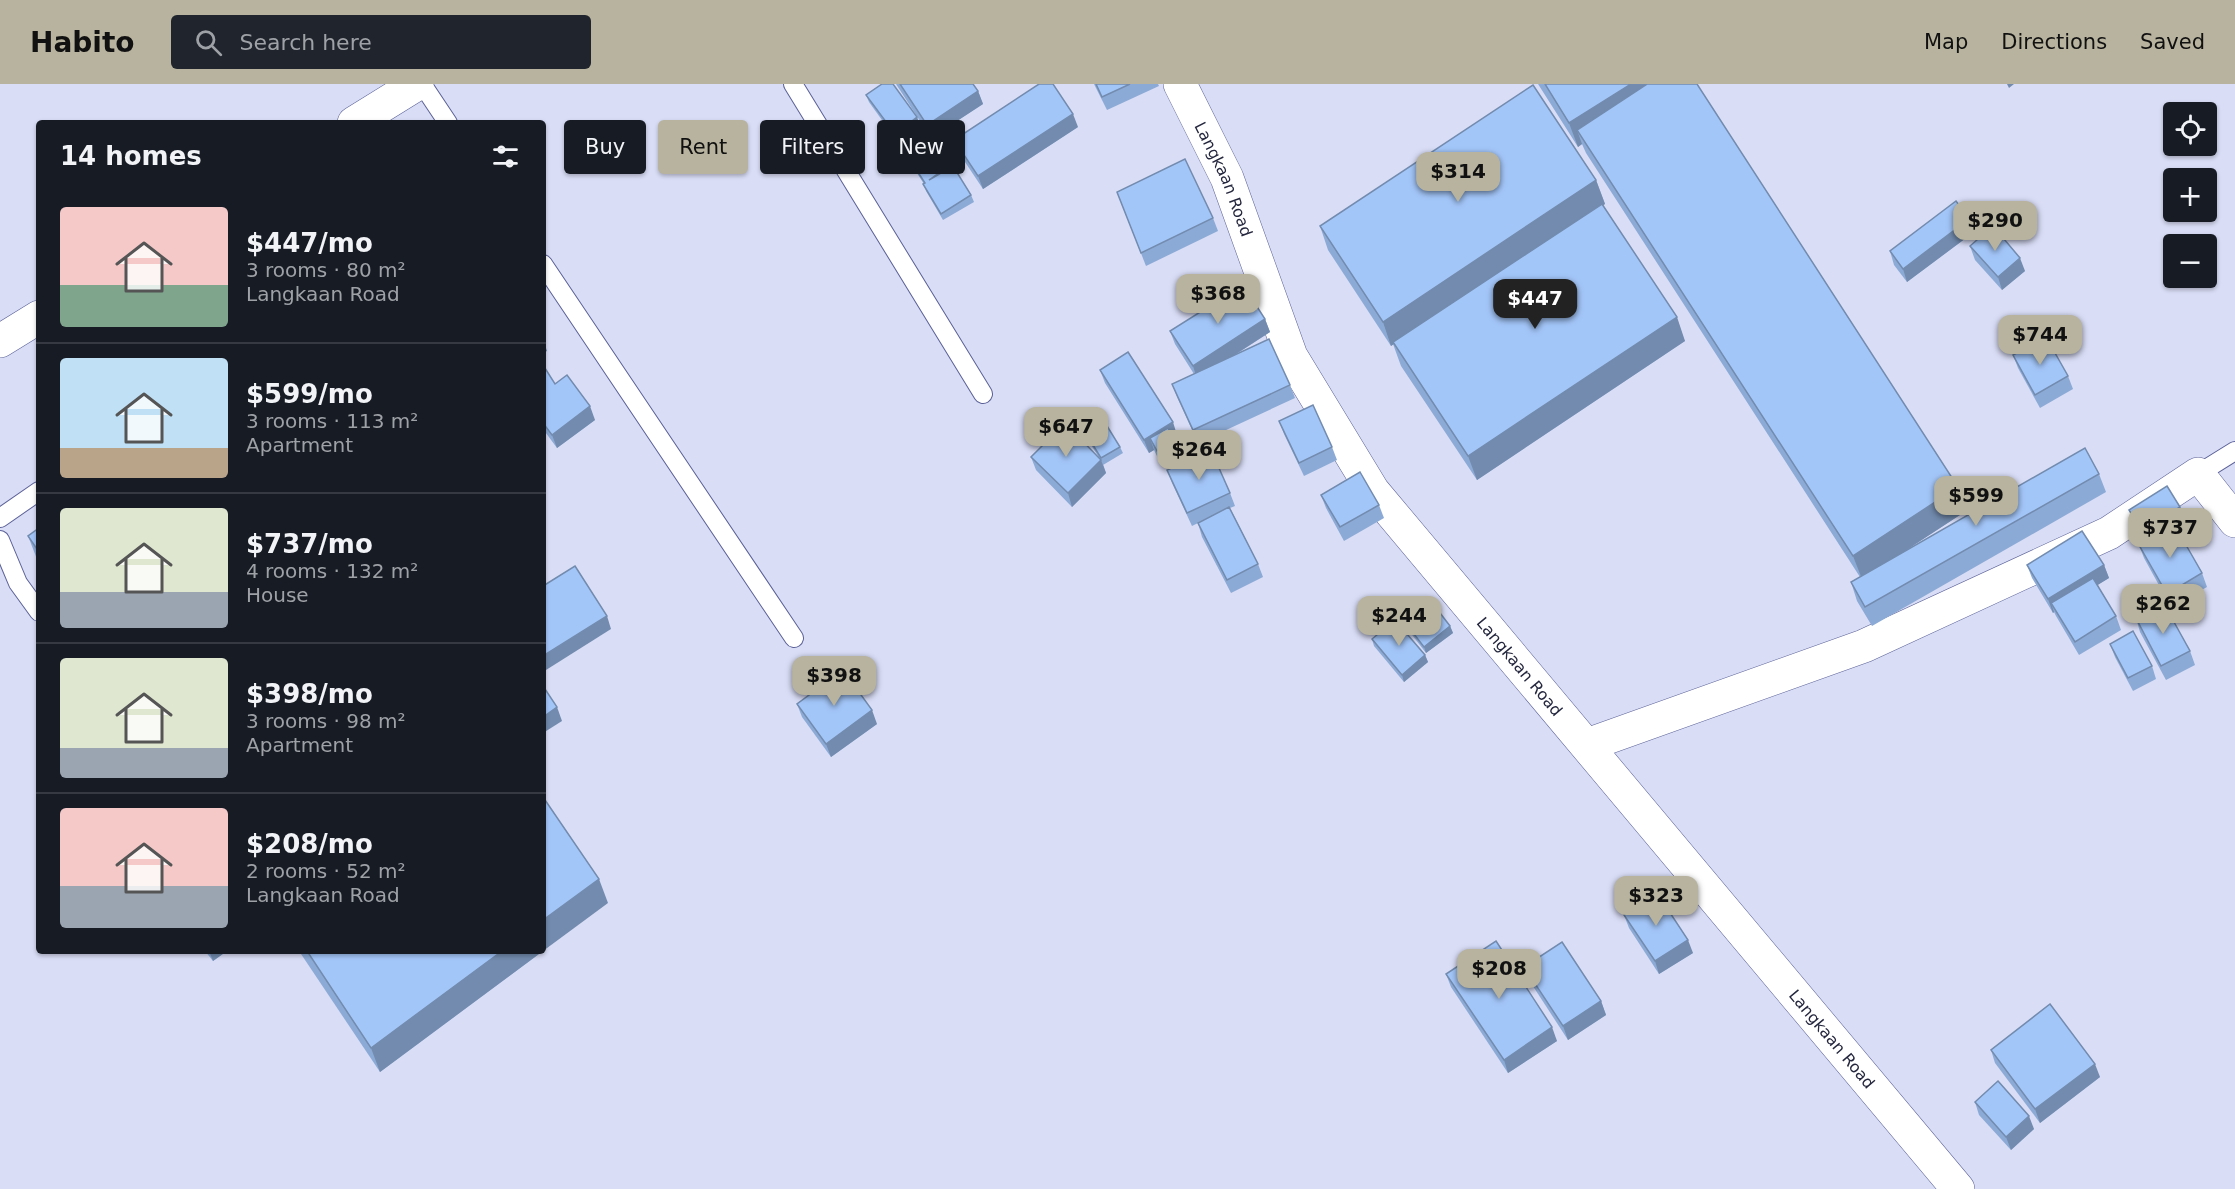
<!DOCTYPE html>
<html lang="en">
<head>
<meta charset="utf-8">
<style>
	body { margin:0; font-family:"DejaVu Sans",sans-serif; background:#20242c; color:#f1f3f6; height:100vh; display:flex; flex-direction:column; font-size:22px; white-space:nowrap }
	* { box-sizing:border-box; margin:0 }
	p { font-size:20px; color:#9ea1a6 }
	.icon { flex:none; width:33px; height:33px; fill:none; stroke:currentColor; stroke-width:2; stroke-linecap:round; stroke-linejoin:round }
	.map { position:relative; flex:1; overflow:hidden }
	.side { position:absolute; left:36px; top:36px; width:510px; height:834px; display:flex; flex-direction:column; background:#171b24; border-radius:6px; box-shadow:0 2px 4px #0004 }
	.side>* { flex:none }
	.hud { position:absolute; left:564px; top:36px; width:570px; height:54px; display:flex; gap:12px }
	.buttons { position:absolute; left:2163px; top:18px; display:grid; gap:12px }
	.buttons a { display:grid; place-items:center; width:54px; height:54px; border-radius:6px; background:#171b24; box-shadow:0 2px 4px #0004; font-size:30px }
	.price { position:absolute; translate:-50% -51px; padding:0 14px; border-radius:12px; background:#b7b39e; color:#111; font-size:20px; line-height:39px; filter:drop-shadow(0 2px 3px #0008) }
	.price::after { content:''; position:absolute; left:50%; top:36px; width:18px; height:14px; margin-left:-9px; background:inherit; clip-path:polygon(0 0,100% 0,50% 100%) }
	.price.current { background:#222; color:#fff }
	ul { padding:0; list-style:none }
	li { display:flex; align-items:center; gap:18px; height:150px; padding:0 24px }
	li+li { border-top:2px solid #363941 }
	li span { display:grid; place-items:center; flex:none; width:168px; height:120px; border-radius:6px; color:#555 }
	li>.icon { margin-inline-start:auto }
	span .icon { width:72px; height:72px; fill:#fffc; stroke-width:1 }
	li b { font-size:26px }
	h2 { display:flex; justify-content:space-between; align-items:center; height:72px; padding:0 24px; font-size:26px }
	.tag { padding:0 21px; border-radius:6px; background:#171b24; box-shadow:0 2px 4px #0004; font-size:21px; line-height:54px }
	.tag.current { background:#b7b39e; color:#111 }
	header { display:flex; align-items:center; gap:36px; box-sizing:border-box; height:84px; padding:0 30px; background:#b7b39e; color:#111 }
	header strong { font-size:28px }
	nav { display:flex; gap:33px; margin-inline-start:auto; font-size:21px }
	.search { width:420px; height:54px; background:#20242c; display:flex; align-items:center; gap:15px; box-sizing:border-box; padding:0 21px; border-radius:6px; color:#9ea1a6; font-size:22px }
	.map>svg:first-child { display:block }
	.lines { fill:none; stroke-linecap:round; stroke-linejoin:round }
	.lane-casing { stroke:#5b6197; stroke-width:20 }
	.street-casing { stroke:#5b6197; stroke-width:34 }
	.secondary-casing { stroke:#5b6197; stroke-width:34 }
	.primary-casing { stroke:#5b6197; stroke-width:34 }
	.lane { stroke:#fff; stroke-width:18 }
	.street { stroke:#fff; stroke-width:33 }
	.secondary { stroke:#fff; stroke-width:33 }
	.primary { stroke:#fff; stroke-width:33 }
	.wall { fill:#8caad6 }
	.shaded-wall { fill:#728bae }
	.building { fill:#a3c6f9; stroke:#728bae; stroke-width:1.5 }
	.labels { text-anchor:middle; dominant-baseline:central; stroke-width:6; stroke-linejoin:round; paint-order:stroke }
	.street-label { font-size:16px; fill:#24273e; stroke:#d9ddf6 }
</style>
</head>
<body>
<header>
<strong>Habito</strong>
<div class="search"><svg class="icon" aria-label="search" viewBox="0 0 24 24"><circle cx="10" cy="10" r="6"/><path d="M15 15l6 6"/></svg>Search here</div>
<nav><a>Map</a><a>Directions</a><a>Saved</a></nav>
</header>
<div class="map">
<svg width="2235" height="1105" viewBox="0 0 2235 1105">
	<rect width="100%" height="100%" fill="#d9ddf6"/>
	<g class="lines">
		<g class="lane-casing">
			<g id="lane">
				<polyline points="422,0 448,39"/>
				<polyline points="793,0 983,310"/>
				<polyline points="543,180 794,554"/>
				<polyline points="2198,390 2235,367"/>
				<polyline points="0,434 39,407"/>
				<polyline points="0,456 18,499 39,528"/>
			</g>
		</g>
		<g class="street-casing">
			<polyline id="street" points="1587,661 1864,562 2109,449 2198,390 2235,437"/>
		</g>
		<g class="secondary-casing">
			<g id="secondary">
				<path id="s1" d="M1180,0L1227,94L1291,272L1373,407L1958,1105"/>
			</g>
		</g>
		<g class="primary-casing">
			<g id="primary">
				<polyline points="354,39 417,0"/>
				<polyline points="0,257 39,233"/>
			</g>
		</g>
		<use href="#lane" class="lane"/>
		<use href="#street" class="street"/>
		<use href="#secondary" class="secondary"/>
		<use href="#primary" class="primary"/>
	</g>
	<g class="wall">
		<polygon points="896,0 973,0 978,7 983,20 931,54"/>
		<polygon points="1094,0 1158,0 1159,2 1107,26"/>
		<polygon points="1538,0 1697,0 1966,427 1911,463 2099,390 2106,408 1872,542 1857,517 1851,498 1860,493 1586,69 1582,60 1578,63"/>
		<polygon points="866,11 920,40 897,57 869,18"/>
		<polygon points="1078,43 983,105 959,69 954,56"/>
		<polygon points="901,62 943,87 971,111 974,118 943,136 926,107 924,100 904,69"/>
		<polygon points="1596,96 1605,120 1603,121 1685,257 1477,396 1401,282 1393,260 1391,262 1328,166 1320,142"/>
		<polygon points="1117,108 1213,134 1218,147 1146,182"/>
		<polygon points="1969,135 1974,148 1907,198 1894,181 1890,167"/>
		<polygon points="1970,162 2025,187 2002,206 1975,176"/>
		<polygon points="1265,235 1270,248 1235,271 1290,301 1295,314 1198,359 1177,313 1172,300 1194,290 1175,260 1170,247"/>
		<polygon points="2013,271 2068,292 2073,305 2040,324 2018,284"/>
		<polygon points="543,281 555,300 595,336 557,364 543,345"/>
		<polygon points="1100,286 1177,351 1173,354 1180,370 1161,380 1154,366 1149,369 1105,299"/>
		<polygon points="1077,335 1120,363 1123,369 1103,381 1103,380 1106,389 1072,423 1036,386 1031,373 1098,372 1079,342"/>
		<polygon points="1279,337 1332,363 1337,376 1304,392 1284,350"/>
		<polygon points="1167,386 1230,409 1235,422 1230,424 1258,480 1263,493 1231,509 1202,453 1198,439 1192,442 1172,399"/>
		<polygon points="1321,411 1379,421 1384,434 1344,457 1326,424"/>
		<polygon points="2180,423 2185,436 2175,442 2202,489 2207,503 2171,523 2144,474 2139,461 2145,457 2134,439 2129,426"/>
		<polygon points="39,444 39,479 37,475 28,452"/>
		<polygon points="2027,481 2104,481 2109,494 2097,501 2116,532 2121,546 2079,571 2056,532 2054,528 2053,529 2032,494"/>
		<polygon points="2136,534 2190,567 2195,581 2166,596 2140,548"/>
		<polygon points="1404,537 1450,542 1453,549 1426,569 1406,543"/>
		<polygon points="1372,555 1425,571 1428,578 1404,598 1374,562"/>
		<polygon points="2110,560 2152,582 2156,595 2133,607 2115,573"/>
		<polygon points="797,620 877,640 831,673 802,633"/>
		<polygon points="1624,831 1693,869 1659,890 1629,844"/>
		<polygon points="205,867 227,867 213,877"/>
		<polygon points="299,867 543,867 380,988"/>
		<polygon points="1524,883 1601,917 1606,931 1568,956 1529,896"/>
		<polygon points="1446,890 1557,957 1508,989 1451,903"/>
		<polygon points="1991,966 2100,993 2040,1039 1995,979"/>
		<polygon points="1975,1018 2034,1045 2011,1066 1979,1031"/>
	</g>
	<g class="shaded-wall">
		<polygon points="1631,0 1677,0 1577,46 1582,60 1578,63 1569,39"/>
		<polygon points="2007,0 2014,0 2009,4"/>
		<polygon points="978,7 983,20 931,54 927,41"/>
		<polygon points="1073,30 1078,43 983,105 978,92"/>
		<polygon points="917,33 920,40 897,57 895,50"/>
		<polygon points="1596,96 1605,120 1391,262 1383,238"/>
		<polygon points="1969,135 1974,148 1907,198 1903,185"/>
		<polygon points="2020,174 2025,187 2002,206 1998,193"/>
		<polygon points="1677,233 1685,257 1477,396 1468,372"/>
		<polygon points="1265,235 1270,248 1197,295 1193,282"/>
		<polygon points="543,255 547,267 543,269"/>
		<polygon points="590,322 595,336 557,364 552,351"/>
		<polygon points="1173,338 1177,351 1155,365 1150,354 1154,366 1149,369 1144,356"/>
		<polygon points="1101,376 1106,389 1072,423 1068,409"/>
		<polygon points="1958,403 1966,427 1862,495 1853,472"/>
		<polygon points="2180,423 2185,436 2147,460 2142,447"/>
		<polygon points="2104,481 2109,494 2056,527 2051,519 2054,528 2053,529 2048,515"/>
		<polygon points="607,532 611,545 546,586 543,578 543,572"/>
		<polygon points="1450,542 1453,549 1426,569 1424,563"/>
		<polygon points="1425,571 1428,578 1404,598 1402,591"/>
		<polygon points="557,623 562,637 543,649 543,633"/>
		<polygon points="872,626 877,640 831,673 826,660"/>
		<polygon points="599,795 608,819 543,867 543,836"/>
		<polygon points="1688,856 1693,869 1659,890 1655,877"/>
		<polygon points="209,867 227,867 213,877"/>
		<polygon points="502,867 543,867 380,988 371,964"/>
		<polygon points="1601,917 1606,931 1568,956 1563,942"/>
		<polygon points="1552,943 1557,957 1508,989 1504,976"/>
		<polygon points="2095,980 2100,993 2040,1039 2035,1025"/>
		<polygon points="2029,1032 2034,1045 2011,1066 2006,1053"/>
	</g>
	<g class="building">
		<polygon points="882,0 893,0 917,33 895,50 866,11"/>
		<polygon points="900,0 973,0 978,7 927,41"/>
		<polygon points="1039,0 1053,0 1073,30 978,92 954,56"/>
		<polygon points="1096,0 1130,0 1102,13"/>
		<polygon points="1545,0 1631,0 1569,39"/>
		<polygon points="1647,0 1697,0 1958,403 1853,472 1577,46"/>
		<polygon points="1533,1 1596,96 1383,238 1320,142"/>
		<polygon points="919,51 943,86 929,96 953,82 971,111 941,130 923,100 925,99 901,62"/>
		<polygon points="1185,75 1213,134 1141,169 1117,108"/>
		<polygon points="1956,117 1969,135 1903,185 1890,167"/>
		<polygon points="1602,120 1677,233 1468,372 1393,258"/>
		<polygon points="1993,142 2020,174 1998,193 1970,162"/>
		<polygon points="1243,201 1265,235 1193,282 1170,247"/>
		<polygon points="2046,253 2068,292 2035,311 2013,271"/>
		<polygon points="1269,255 1290,301 1193,346 1172,300"/>
		<polygon points="1128,268 1173,338 1144,356 1100,286"/>
		<polygon points="543,281 555,300 567,291 590,322 552,351 543,339"/>
		<polygon points="1313,321 1332,363 1299,379 1279,337"/>
		<polygon points="1096,324 1120,363 1101,374 1077,335"/>
		<polygon points="1065,339 1101,376 1068,409 1031,373"/>
		<polygon points="1168,344 1175,356 1157,367 1150,354"/>
		<polygon points="2085,364 2099,390 1865,523 1851,498"/>
		<polygon points="1211,366 1230,409 1187,429 1167,386"/>
		<polygon points="1360,388 1379,421 1340,443 1321,411"/>
		<polygon points="2167,402 2180,423 2142,447 2129,426"/>
		<polygon points="1229,423 1258,480 1227,496 1198,439"/>
		<polygon points="2174,440 2202,489 2167,510 2139,461"/>
		<polygon points="39,444 39,468 28,452"/>
		<polygon points="2082,447 2104,481 2048,515 2027,481"/>
		<polygon points="575,482 607,532 543,572 543,502"/>
		<polygon points="2093,494 2116,532 2075,558 2051,519"/>
		<polygon points="1430,516 1450,542 1424,563 1404,537"/>
		<polygon points="2164,520 2190,567 2161,582 2136,534"/>
		<polygon points="1395,536 1425,571 1402,591 1372,555"/>
		<polygon points="2133,547 2152,582 2128,594 2110,560"/>
		<polygon points="843,586 872,626 826,660 797,620"/>
		<polygon points="543,602 557,623 543,633"/>
		<polygon points="543,713 599,795 543,836"/>
		<polygon points="1657,809 1688,856 1655,877 1624,831"/>
		<polygon points="1496,857 1552,943 1504,976 1446,890"/>
		<polygon points="1562,858 1601,917 1563,942 1524,883"/>
		<polygon points="307,867 502,867 371,964"/>
		<polygon points="2050,920 2095,980 2035,1025 1991,966"/>
		<polygon points="1998,997 2029,1032 2006,1053 1975,1018"/>
	</g>
	<g class="labels">
		<g class="street-label">
			<text stroke="none"><textPath href="#s1" startOffset="105">Langkaan Road</textPath></text>
			<text stroke="none"><textPath href="#s1" startOffset="681">Langkaan Road</textPath></text>
			<text stroke="none"><textPath href="#s1" startOffset="1167">Langkaan Road</textPath></text>
		</g>
	</g>
</svg>
<div class="buttons">
<a><svg class="icon" aria-label="locate" viewBox="0 0 24 24"><circle cx="12" cy="12" r="6"/><path d="M12 2v4M12 18v4M2 12h4M18 12h4"/></svg></a>
<a>+</a>
<a>−</a>
</div>
<b class="price" style="left:1458px;top:119px">$314</b>
<b class="price" style="left:1995px;top:168px">$290</b>
<b class="price" style="left:1218px;top:241px">$368</b>
<b class="price current" style="left:1535px;top:246px">$447</b>
<b class="price" style="left:2040px;top:282px">$744</b>
<b class="price" style="left:1066px;top:374px">$647</b>
<b class="price" style="left:1199px;top:397px">$264</b>
<b class="price" style="left:1976px;top:443px">$599</b>
<b class="price" style="left:2170px;top:475px">$737</b>
<b class="price" style="left:2163px;top:551px">$262</b>
<b class="price" style="left:1399px;top:563px">$244</b>
<b class="price" style="left:834px;top:623px">$398</b>
<b class="price" style="left:1656px;top:843px">$323</b>
<b class="price" style="left:1499px;top:916px">$208</b>
<div class="hud">
<a class="tag">Buy</a>
<a class="tag current">Rent</a>
<a class="tag">Filters</a>
<a class="tag">New</a>
</div>
<section class="side">
<h2>14 homes<svg class="icon" aria-label="filters" viewBox="0 0 24 24"><path d="M4 7h16M4 17h16"/><circle cx="9" cy="7" r="2"/><circle cx="15" cy="17" r="2"/></svg></h2>
<ul>
<li><span style="background:linear-gradient(#f6c9c9 65%,#7fa58c 0)"><svg class="icon" aria-label="home" viewBox="0 0 24 24"><path d="M3 11l9-7 9 7M6 9v11h12V9"/></svg></span><div><b>$447/mo</b><p>3 rooms · 80 m²</p><p>Langkaan Road</p></div></li>
<li><span style="background:linear-gradient(#bfe0f5 75%,#b9a48a 0)"><svg class="icon" aria-label="home" viewBox="0 0 24 24"><path d="M3 11l9-7 9 7M6 9v11h12V9"/></svg></span><div><b>$599/mo</b><p>3 rooms · 113 m²</p><p>Apartment</p></div></li>
<li><span style="background:linear-gradient(#dfe7d0 70%,#9aa5b1 0)"><svg class="icon" aria-label="home" viewBox="0 0 24 24"><path d="M3 11l9-7 9 7M6 9v11h12V9"/></svg></span><div><b>$737/mo</b><p>4 rooms · 132 m²</p><p>House</p></div></li>
<li><span style="background:linear-gradient(#dfe7d0 75%,#9aa5b1 0)"><svg class="icon" aria-label="home" viewBox="0 0 24 24"><path d="M3 11l9-7 9 7M6 9v11h12V9"/></svg></span><div><b>$398/mo</b><p>3 rooms · 98 m²</p><p>Apartment</p></div></li>
<li><span style="background:linear-gradient(#f6c9c9 65%,#9aa5b1 0)"><svg class="icon" aria-label="home" viewBox="0 0 24 24"><path d="M3 11l9-7 9 7M6 9v11h12V9"/></svg></span><div><b>$208/mo</b><p>2 rooms · 52 m²</p><p>Langkaan Road</p></div></li>
</ul>
</section>
</div>
</body>
</html>
